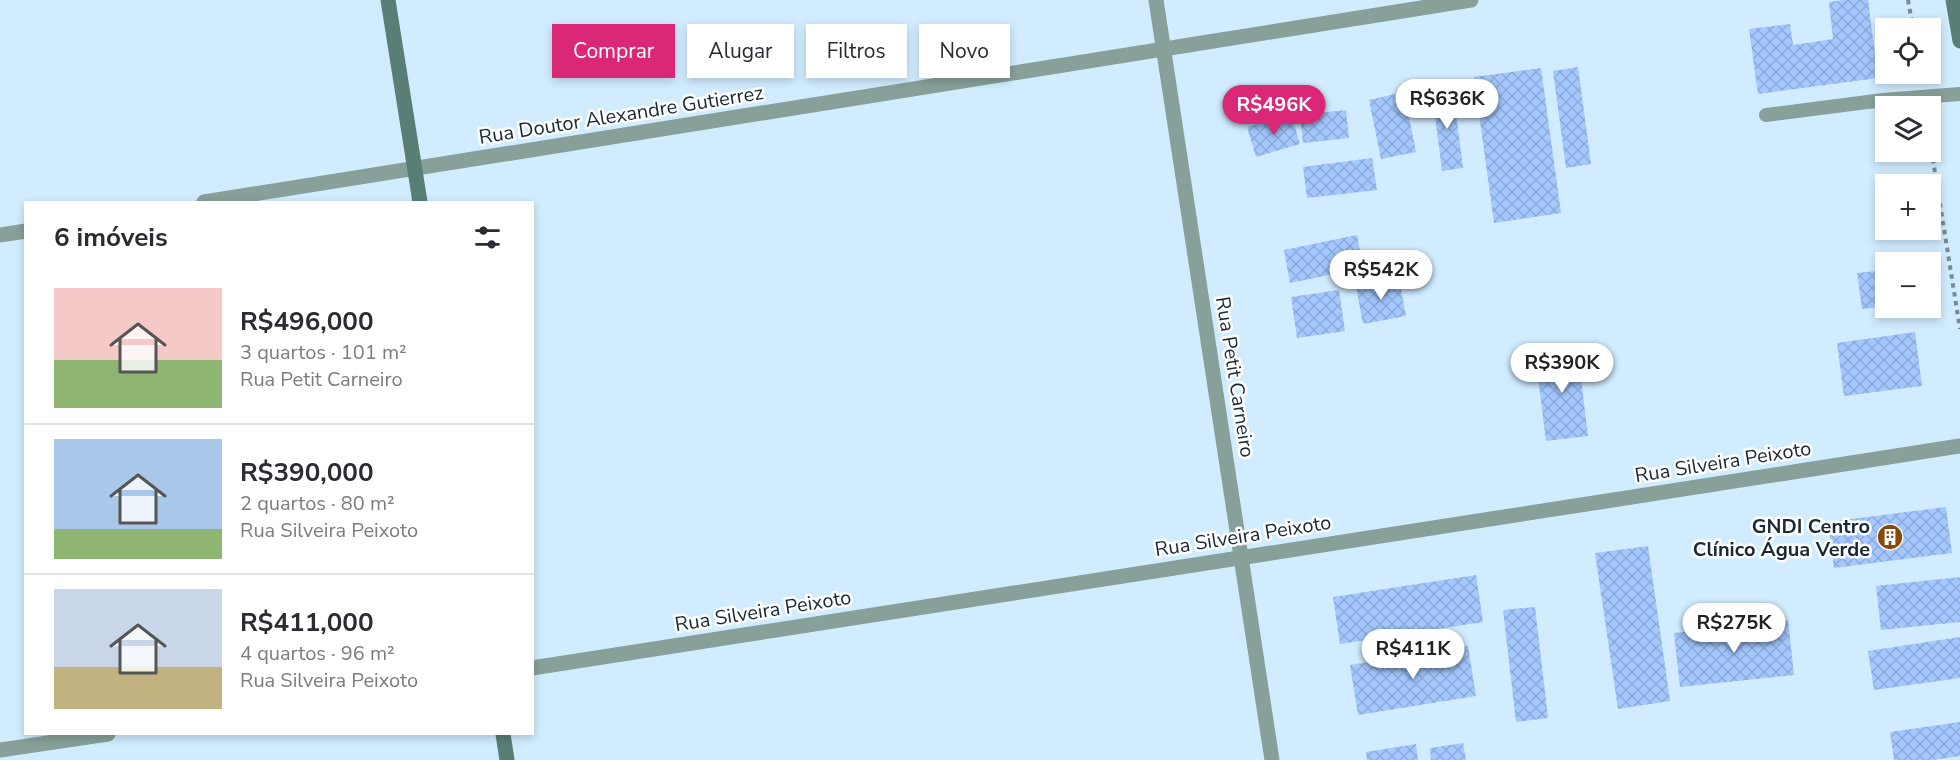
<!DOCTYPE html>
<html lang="pt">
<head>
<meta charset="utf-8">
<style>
	body { margin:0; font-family:"Nunito Sans",sans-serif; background:#f7f7f7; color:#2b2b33; height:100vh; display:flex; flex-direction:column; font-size:22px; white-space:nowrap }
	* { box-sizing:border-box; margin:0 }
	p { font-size:20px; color:#7c7c81 }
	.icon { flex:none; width:33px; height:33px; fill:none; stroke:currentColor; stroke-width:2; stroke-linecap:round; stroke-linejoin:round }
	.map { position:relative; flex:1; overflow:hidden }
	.drawer { position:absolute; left:24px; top:201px; width:510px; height:534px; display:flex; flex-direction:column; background:#fff; border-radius:0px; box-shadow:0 3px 9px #0003 }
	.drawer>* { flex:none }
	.hud { position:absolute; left:552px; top:24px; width:570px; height:54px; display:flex; gap:12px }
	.controls { position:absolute; left:1875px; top:18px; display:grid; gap:12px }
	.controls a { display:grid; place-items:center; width:66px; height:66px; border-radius:0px; background:#fff; box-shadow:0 3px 9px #0003; font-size:30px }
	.price { position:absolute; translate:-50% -51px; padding:0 14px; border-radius:21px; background:#fff; color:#222; font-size:20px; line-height:39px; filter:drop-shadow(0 2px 3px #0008) }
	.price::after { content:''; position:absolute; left:50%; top:36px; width:18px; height:14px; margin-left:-9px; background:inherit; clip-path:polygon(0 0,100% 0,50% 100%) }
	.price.on { background:#db2777; color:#fff }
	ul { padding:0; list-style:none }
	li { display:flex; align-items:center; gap:18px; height:150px; padding:0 30px }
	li+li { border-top:2px solid #e1e1e2 }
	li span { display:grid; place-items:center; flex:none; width:168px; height:120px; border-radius:0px; color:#555 }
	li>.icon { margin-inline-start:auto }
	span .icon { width:72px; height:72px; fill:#fffc; stroke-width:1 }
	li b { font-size:26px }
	h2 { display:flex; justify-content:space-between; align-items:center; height:72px; padding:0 30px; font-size:26px }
	.tag { padding:0 21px; border-radius:0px; background:#fff; box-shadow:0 3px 9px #0003; font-size:21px; line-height:54px }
	.tag.on { background:#db2777; color:#fff }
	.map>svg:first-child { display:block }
	.building { fill:url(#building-cross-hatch) }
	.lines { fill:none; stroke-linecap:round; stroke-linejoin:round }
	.path { stroke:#758b9b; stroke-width:4; stroke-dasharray:4.5 4.5; stroke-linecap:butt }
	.service { stroke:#87a09a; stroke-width:14 }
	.minor { stroke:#87a09a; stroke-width:15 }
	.secondary { stroke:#587e75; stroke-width:15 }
	.labels { text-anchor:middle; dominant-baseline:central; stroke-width:5; stroke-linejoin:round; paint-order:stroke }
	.street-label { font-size:20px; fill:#172935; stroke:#fff }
	.poi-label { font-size:20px; font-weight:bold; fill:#172935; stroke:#fff; text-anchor:end }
</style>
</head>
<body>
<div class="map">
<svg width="1960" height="760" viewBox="0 0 1960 760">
	<defs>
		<pattern id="building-cross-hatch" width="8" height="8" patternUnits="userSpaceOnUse" patternTransform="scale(1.5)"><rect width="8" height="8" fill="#a3c7fe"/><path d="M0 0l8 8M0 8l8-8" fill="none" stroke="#8cabda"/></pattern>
	</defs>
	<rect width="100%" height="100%" fill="#d1ecff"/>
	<g class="building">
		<polygon points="1844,0 1868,0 1878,78 1758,94 1749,29 1790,24 1793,45 1833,39 1829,2"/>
		<polygon points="1578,67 1591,164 1566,168 1553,71"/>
		<polygon points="1541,68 1561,213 1494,223 1474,77"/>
		<polygon points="1453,90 1463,168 1442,171 1432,92"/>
		<polygon points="1404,92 1416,152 1381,159 1369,100"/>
		<polygon points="1346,110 1349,138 1303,143 1300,115"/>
		<polygon points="1291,114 1300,144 1256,157 1247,127"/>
		<polygon points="1372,158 1377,190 1307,198 1303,167"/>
		<polygon points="1357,235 1363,268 1290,283 1284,250"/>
		<polygon points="1886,270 1886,306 1862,309 1857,273"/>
		<polygon points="1399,278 1406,316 1363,324 1356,287"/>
		<polygon points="1339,290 1345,331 1297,338 1291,297"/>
		<polygon points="1915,332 1922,386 1844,396 1837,343"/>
		<polygon points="1577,347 1588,436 1546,441 1535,353"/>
		<polygon points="1946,507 1952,553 1834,568 1828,522"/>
		<polygon points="1648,546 1670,701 1618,709 1595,553"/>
		<polygon points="1476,575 1483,622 1340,644 1333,597"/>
		<polygon points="1960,577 1960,622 1881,630 1876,586"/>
		<polygon points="1535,607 1548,718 1516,722 1503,610"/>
		<polygon points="1788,620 1794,675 1680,687 1674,633"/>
		<polygon points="1960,637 1960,678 1874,690 1868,651"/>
		<polygon points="1468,646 1476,696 1358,715 1350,665"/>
		<polygon points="1960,722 1960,756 1933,760 1894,760 1890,732"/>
		<polygon points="1463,743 1466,760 1431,760 1430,748"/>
		<polygon points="1416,744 1418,760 1367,760 1366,752"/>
	</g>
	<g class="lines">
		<g class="path">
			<polyline points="1908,0 1913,28"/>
			<polyline points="1930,141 1960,329"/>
		</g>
		<polyline class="service" points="1766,115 1883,100 1960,94"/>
		<g class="minor">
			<polyline points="1156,0 1272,760"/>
			<polyline points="204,202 1471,0"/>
			<polyline points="0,235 26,231"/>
			<polyline points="532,668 1960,446"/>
			<polyline points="0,750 108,734"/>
		</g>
		<g class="secondary">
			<polyline points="388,0 420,202"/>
			<polyline points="1953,0 1960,41"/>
			<polyline points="503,734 507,760"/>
		</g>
	</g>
	<defs>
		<g id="building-disc" transform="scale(1.35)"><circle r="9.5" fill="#884a0a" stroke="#fff"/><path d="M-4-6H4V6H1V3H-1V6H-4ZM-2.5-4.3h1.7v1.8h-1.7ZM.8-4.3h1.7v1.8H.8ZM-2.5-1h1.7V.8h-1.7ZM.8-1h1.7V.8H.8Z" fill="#fff"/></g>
	</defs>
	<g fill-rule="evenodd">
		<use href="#building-disc" x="1890" y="537"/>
	</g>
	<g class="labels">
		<g class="street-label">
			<text transform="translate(621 115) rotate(-9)">Rua Doutor Alexandre Gutierrez</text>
			<text transform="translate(1235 377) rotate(81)">Rua Petit Carneiro</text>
			<text transform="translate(1723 462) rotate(-9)">Rua Silveira Peixoto</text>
			<text transform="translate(1243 536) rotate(-9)">Rua Silveira Peixoto</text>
			<text transform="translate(763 611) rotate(-9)">Rua Silveira Peixoto</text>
		</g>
		<g class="poi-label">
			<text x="1870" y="526">GNDI Centro<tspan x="1870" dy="23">Clínico Água Verde</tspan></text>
		</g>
	</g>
</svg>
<div class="controls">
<a><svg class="icon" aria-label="locate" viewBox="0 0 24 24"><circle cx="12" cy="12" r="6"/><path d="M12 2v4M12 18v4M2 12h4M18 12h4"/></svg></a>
<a><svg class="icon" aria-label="layers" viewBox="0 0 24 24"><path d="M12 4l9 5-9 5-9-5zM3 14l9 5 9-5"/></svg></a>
<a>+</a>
<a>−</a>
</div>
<b class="price" style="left:1447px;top:130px">R$636K</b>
<b class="price on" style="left:1274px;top:136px">R$496K</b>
<b class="price" style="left:1381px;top:301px">R$542K</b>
<b class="price" style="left:1562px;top:394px">R$390K</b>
<b class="price" style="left:1734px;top:654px">R$275K</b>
<b class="price" style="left:1413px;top:680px">R$411K</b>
<div class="hud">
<a class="tag on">Comprar</a>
<a class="tag">Alugar</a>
<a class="tag">Filtros</a>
<a class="tag">Novo</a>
</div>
<section class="drawer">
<h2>6 imóveis<svg class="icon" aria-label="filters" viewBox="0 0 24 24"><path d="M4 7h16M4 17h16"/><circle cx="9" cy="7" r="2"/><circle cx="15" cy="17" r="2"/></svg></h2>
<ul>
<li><span style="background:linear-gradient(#f6c9c9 60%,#8fb573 0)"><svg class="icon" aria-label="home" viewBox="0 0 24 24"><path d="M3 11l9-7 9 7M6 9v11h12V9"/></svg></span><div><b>R$496,000</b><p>3 quartos · 101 m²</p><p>Rua Petit Carneiro</p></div></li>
<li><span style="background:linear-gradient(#a9c7e8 75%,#8fb573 0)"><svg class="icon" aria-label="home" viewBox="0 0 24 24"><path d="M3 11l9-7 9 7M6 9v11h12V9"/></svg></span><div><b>R$390,000</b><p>2 quartos · 80 m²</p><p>Rua Silveira Peixoto</p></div></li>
<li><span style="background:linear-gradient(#c9d6e8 65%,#c2b280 0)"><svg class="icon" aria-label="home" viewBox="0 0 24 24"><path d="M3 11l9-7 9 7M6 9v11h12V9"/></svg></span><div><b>R$411,000</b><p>4 quartos · 96 m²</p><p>Rua Silveira Peixoto</p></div></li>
</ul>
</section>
</div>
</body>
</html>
